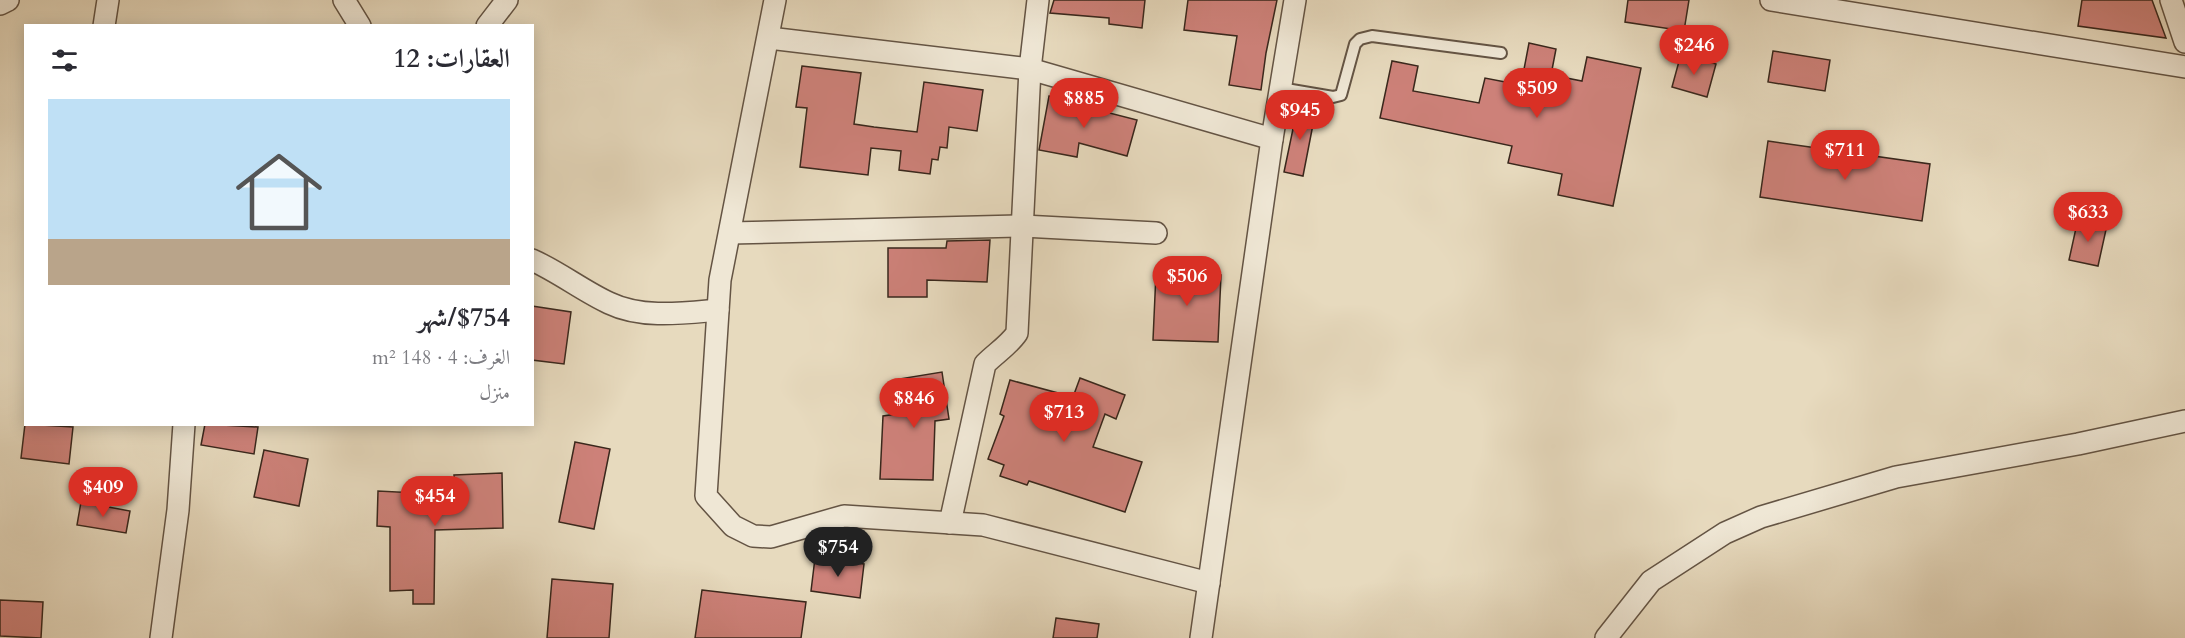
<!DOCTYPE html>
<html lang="ar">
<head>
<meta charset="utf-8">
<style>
	body { margin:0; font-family:Cardo,Amiri,serif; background:#f7f7f7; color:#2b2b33; direction:rtl; height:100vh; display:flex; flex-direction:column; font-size:22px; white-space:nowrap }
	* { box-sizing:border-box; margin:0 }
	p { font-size:20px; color:#7c7c81 }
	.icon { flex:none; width:33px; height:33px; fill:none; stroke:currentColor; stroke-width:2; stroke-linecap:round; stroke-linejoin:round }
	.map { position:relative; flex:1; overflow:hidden; direction:ltr }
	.drawer { position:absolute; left:24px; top:24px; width:510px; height:402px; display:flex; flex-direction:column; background:#fff; border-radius:0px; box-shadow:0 3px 15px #0003; direction:rtl }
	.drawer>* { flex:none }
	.price { position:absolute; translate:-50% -51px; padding:0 14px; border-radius:21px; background:#d93025; color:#fff; font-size:20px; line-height:39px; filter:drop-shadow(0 2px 3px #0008) }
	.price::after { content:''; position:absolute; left:50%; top:36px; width:18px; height:14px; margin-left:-9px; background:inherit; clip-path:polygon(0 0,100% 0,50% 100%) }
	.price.selected { background:#222; color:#fff }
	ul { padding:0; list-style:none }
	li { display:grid; align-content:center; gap:12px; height:318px; padding:0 24px }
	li+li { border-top:2px solid #e1e1e2 }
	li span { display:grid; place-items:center; height:186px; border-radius:0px; color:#555 }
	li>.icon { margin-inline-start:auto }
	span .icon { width:108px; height:108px; fill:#fffc; stroke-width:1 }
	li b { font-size:26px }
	h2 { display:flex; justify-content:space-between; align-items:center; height:72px; padding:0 24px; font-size:26px }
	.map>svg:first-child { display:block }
	.building { fill:#cd8179; stroke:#39271c; stroke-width:1.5 }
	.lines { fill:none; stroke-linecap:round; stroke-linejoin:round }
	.lane-casing { stroke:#645444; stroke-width:14 }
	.street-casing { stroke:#645444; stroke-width:24 }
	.lane { stroke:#efe7d5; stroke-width:10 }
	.street { stroke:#efe7d5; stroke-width:21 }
</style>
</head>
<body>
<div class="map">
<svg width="2185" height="638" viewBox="0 0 2185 638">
	<rect width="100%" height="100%" fill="#e7dabe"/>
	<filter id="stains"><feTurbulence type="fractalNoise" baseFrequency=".00333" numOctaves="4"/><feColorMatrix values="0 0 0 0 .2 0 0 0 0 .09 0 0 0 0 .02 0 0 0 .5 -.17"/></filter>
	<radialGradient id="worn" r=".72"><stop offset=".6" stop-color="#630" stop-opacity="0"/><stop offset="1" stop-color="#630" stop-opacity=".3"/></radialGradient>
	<g class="building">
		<polygon points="1054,0 1145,0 1142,28 1109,24 1109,18 1050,13"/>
		<polygon points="1188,0 1277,0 1266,53 1261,90 1229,85 1237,36 1184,30"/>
		<polygon points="1628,0 1689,0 1684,31 1625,22"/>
		<polygon points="2082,0 2152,0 2166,38 2078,26"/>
		<polygon points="1529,43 1556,49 1551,75 1582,81 1587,57 1641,68 1613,206 1558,195 1562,174 1508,163 1512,146 1380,118 1392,61 1418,66 1413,91 1479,103 1485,78 1521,85"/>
		<polygon points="1773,51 1830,60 1825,91 1768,82"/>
		<polygon points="1681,54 1716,64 1707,97 1672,87"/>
		<polygon points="802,66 861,73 854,124 874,127 917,132 924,82 983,90 977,131 949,127 947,148 940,147 938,160 932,159 930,174 899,170 901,151 871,148 868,175 800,167 807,108 796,107"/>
		<polygon points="1049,96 1087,103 1086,107 1137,120 1127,156 1079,143 1077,157 1039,150"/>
		<polygon points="1298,105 1316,109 1303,176 1284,172"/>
		<polygon points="1768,141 1930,164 1922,221 1760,197"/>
		<polygon points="2078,219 2107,225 2098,266 2069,260"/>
		<polygon points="990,240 987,282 927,280 927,297 888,297 888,248 946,248 947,241"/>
		<polygon points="1156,273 1221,275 1218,342 1153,340"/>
		<polygon points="532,306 571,312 564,364 532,360"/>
		<polygon points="942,372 949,419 935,421 933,480 880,479 883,416 904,413 899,379"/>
		<polygon points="1080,378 1125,395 1116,419 1105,414 1093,447 1142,462 1125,512 1029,481 1027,485 1000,476 1004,465 988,459 1004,416 1000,414 1010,380 1073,397"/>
		<polygon points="25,424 73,427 69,464 21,458"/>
		<polygon points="205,424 258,427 254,454 201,445"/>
		<polygon points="575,442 610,449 594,529 559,522"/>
		<polygon points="264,450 308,459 299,506 254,497"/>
		<polygon points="502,473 503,528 435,530 434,604 413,604 413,590 390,591 390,527 377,526 378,491 455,495 454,475"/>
		<polygon points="81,502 130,511 126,533 77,525"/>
		<polygon points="815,558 864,564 860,598 811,591"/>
		<polygon points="552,579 613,584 609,638 547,638"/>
		<polygon points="702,590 806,602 801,638 695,638"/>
		<polygon points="0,600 43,602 41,638 0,636"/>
		<polygon points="1056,618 1099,624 1097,638 1053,638"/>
	</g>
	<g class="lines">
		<g class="lane-casing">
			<polyline id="lane" points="1280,88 1333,97 1341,95 1355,44 1360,39 1372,36 1501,53"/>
		</g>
		<g class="street-casing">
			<g id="street">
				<polyline points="344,0 360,26"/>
				<polyline points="775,0 720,280 706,496 733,526 753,536 771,537 844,516 983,525 1209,583"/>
				<polyline points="1771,0 2185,67"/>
				<polyline points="2171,0 2185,42"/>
				<polyline points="0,4 8,0"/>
				<polyline points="104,26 108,0"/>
				<polyline points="487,26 507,0"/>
				<polyline points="769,38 1030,69 1272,139"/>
				<polyline points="730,233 1023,226 1156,233"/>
				<path d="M532,260C559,272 583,291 609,303C642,319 684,313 718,310"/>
				<path d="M950,523L985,364C996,353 1009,345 1017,333L1030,69L1038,0"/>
				<polyline points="161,638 178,510 184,424"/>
				<polyline points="1201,638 1272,139 1295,0"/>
				<polyline points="1606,638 1651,581 1725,533 1761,517 1896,477 2078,444 2185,421"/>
			</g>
		</g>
		<use href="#lane" class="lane"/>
		<use href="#street" class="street"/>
	</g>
	<rect width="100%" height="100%" filter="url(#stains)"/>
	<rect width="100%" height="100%" fill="url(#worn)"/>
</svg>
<b class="price" style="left:1694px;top:76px">$246</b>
<b class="price" style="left:1537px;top:119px">$509</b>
<b class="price" style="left:1084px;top:129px">$885</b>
<b class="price" style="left:1300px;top:141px">$945</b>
<b class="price" style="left:1845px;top:181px">$711</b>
<b class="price" style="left:2088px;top:243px">$633</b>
<b class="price" style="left:1187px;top:307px">$506</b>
<b class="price" style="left:914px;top:429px">$846</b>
<b class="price" style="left:1064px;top:443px">$713</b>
<b class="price" style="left:103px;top:518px">$409</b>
<b class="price" style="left:435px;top:527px">$454</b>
<b class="price selected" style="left:838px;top:578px">$754</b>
<section class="drawer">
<h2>العقارات: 12<svg class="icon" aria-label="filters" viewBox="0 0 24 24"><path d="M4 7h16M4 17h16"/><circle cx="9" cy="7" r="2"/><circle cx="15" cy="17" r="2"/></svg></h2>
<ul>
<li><span style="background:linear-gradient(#bfe0f5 75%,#b9a48a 0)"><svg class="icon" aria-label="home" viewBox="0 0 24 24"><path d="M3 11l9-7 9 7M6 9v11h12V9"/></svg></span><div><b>$754/شهر</b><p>الغرف: 4 · 148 m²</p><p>منزل</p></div></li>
</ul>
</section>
</div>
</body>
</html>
